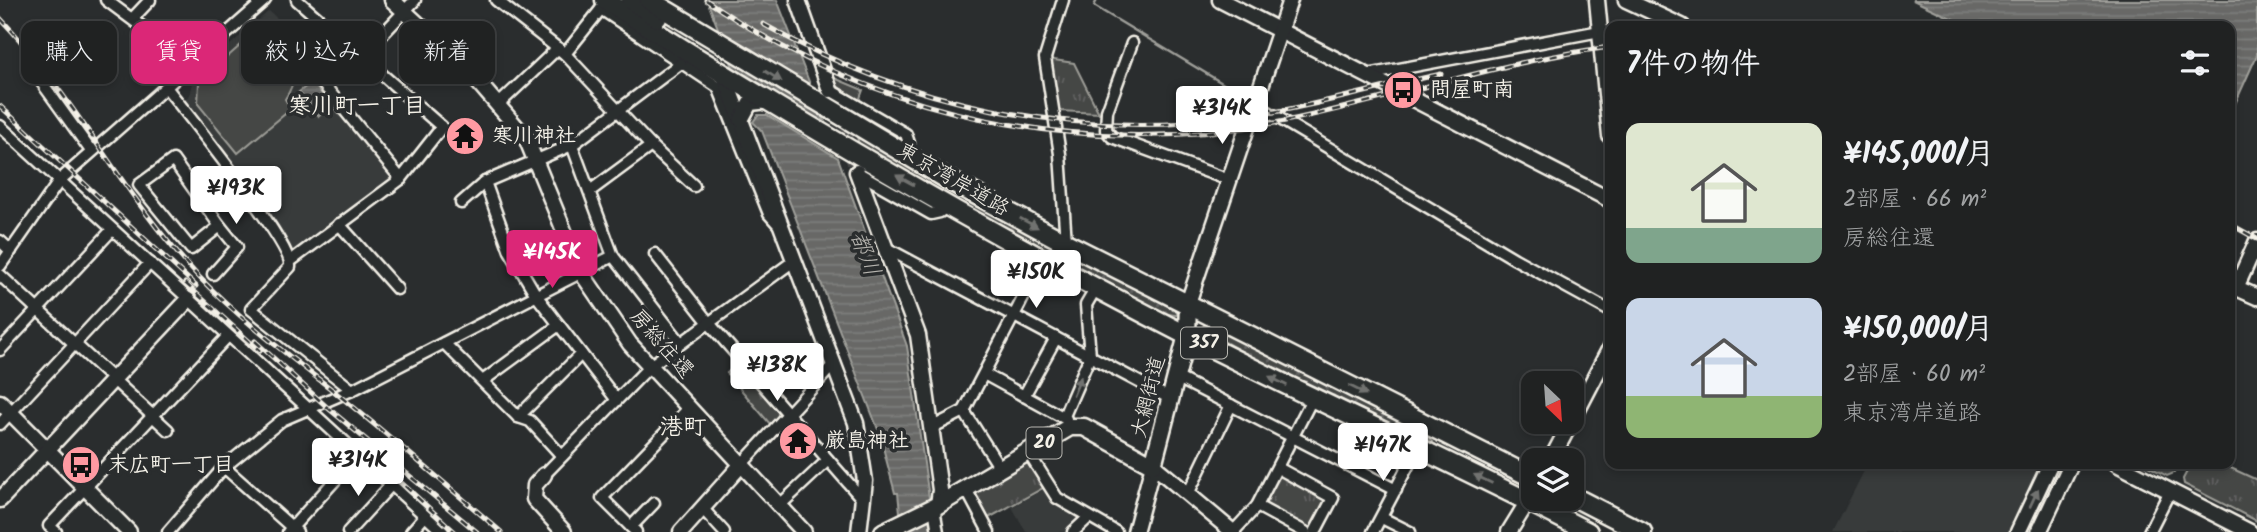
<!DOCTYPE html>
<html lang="ja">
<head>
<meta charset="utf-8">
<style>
	body { margin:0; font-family:Kalam,"Klee One",sans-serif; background:#2d2f2f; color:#f1f3f6; height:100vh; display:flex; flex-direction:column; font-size:26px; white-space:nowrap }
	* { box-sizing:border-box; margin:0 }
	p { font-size:23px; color:#a2a4a5 }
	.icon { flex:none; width:38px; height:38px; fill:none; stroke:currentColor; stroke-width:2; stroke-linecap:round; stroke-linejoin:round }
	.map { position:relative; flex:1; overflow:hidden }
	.side { position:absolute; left:1605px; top:21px; width:630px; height:448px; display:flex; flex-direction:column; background:#202222; border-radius:14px; box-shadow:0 4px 10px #0003,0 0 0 2px #3d3f40 }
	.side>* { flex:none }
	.top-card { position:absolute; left:21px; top:21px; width:665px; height:63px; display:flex; gap:14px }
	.needle { width:46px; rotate:155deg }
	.tools { position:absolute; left:1521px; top:371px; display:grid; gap:14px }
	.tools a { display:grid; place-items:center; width:63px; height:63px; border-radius:14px; background:#202222; box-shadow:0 4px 10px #0003,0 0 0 2px #3d3f40; font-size:35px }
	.price { position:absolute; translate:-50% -60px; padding:0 16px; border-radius:7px; background:#fff; color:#222; font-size:23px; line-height:46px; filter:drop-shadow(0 2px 4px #0008) }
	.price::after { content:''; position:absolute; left:50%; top:42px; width:21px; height:16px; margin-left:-10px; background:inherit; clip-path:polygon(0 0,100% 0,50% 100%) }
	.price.active { background:#db2777; color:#fff }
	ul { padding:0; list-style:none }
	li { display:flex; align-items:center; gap:21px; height:175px; padding:0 21px }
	li span { display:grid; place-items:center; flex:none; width:196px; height:140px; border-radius:14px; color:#555 }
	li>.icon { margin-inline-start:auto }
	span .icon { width:84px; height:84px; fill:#fffc; stroke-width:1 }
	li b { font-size:30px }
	h2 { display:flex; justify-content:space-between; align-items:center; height:84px; padding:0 21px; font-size:30px }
	.pill { padding:0 24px; border-radius:14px; background:#202222; box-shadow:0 4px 10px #0003,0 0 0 2px #3d3f40; font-size:24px; line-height:63px }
	.pill.active { background:#db2777; color:#fff }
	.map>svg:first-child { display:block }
	.built { fill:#373a3a }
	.grass { fill:url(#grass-dots); stroke:#9c9c96; stroke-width:2 }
	.park { fill:url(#park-tufts); stroke:#9c9c96; stroke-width:2 }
	.garden { fill:#444645; stroke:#9c9c96; stroke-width:2 }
	.water { fill:url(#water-rules); stroke:#9f9f9a; stroke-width:2 }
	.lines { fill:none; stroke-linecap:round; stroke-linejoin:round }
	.stream { stroke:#9f9f9a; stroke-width:2.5 }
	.secondary-tunnel { stroke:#484a4a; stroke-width:14; stroke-dasharray:14 7; stroke-linecap:butt }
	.street-casing { stroke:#f4f1e8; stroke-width:15 }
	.secondary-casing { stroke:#f4f1e8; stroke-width:19 }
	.primary-casing { stroke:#f4f1e8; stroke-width:21 }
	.highway-casing { stroke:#f4f1e8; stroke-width:23 }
	.street { stroke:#2a2d2e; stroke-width:10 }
	.secondary { stroke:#2a2d2e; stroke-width:14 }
	.primary { stroke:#2a2d2e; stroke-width:16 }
	.highway { stroke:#2a2d2e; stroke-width:18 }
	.rail-casing { stroke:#f4f1e8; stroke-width:5 }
	.rail { stroke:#2a2d2e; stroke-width:2.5; stroke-dasharray:8; stroke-linecap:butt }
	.oneway { fill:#71726f }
	.labels { text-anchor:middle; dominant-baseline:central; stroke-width:7; stroke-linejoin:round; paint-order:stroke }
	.shield { fill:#2a2d2e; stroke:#b7b6b0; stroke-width:2 }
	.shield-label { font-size:19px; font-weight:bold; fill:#f4f1e8 }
	.poi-label { font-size:21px; font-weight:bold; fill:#f4f1e8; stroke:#2a2d2e; text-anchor:start }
	.street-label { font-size:21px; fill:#f4f1e8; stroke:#2a2d2e }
	.neighbourhood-label { font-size:23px; font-weight:bold; fill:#f4f1e8; stroke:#2a2d2e }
	.water-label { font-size:23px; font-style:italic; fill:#b5b3ae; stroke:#2a2d2e }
</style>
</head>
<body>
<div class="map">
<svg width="2257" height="532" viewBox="0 0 2257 532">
	<defs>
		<pattern id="grass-dots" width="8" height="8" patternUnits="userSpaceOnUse" patternTransform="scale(1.75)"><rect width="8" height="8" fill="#444645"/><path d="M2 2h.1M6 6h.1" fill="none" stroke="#606160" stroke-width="1.8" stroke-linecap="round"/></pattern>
		<pattern id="park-tufts" width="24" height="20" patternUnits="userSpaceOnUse" patternTransform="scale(1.75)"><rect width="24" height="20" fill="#444645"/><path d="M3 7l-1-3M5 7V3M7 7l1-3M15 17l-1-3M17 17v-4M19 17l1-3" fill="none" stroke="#606160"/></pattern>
		<pattern id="water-rules" width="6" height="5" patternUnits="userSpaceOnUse" patternTransform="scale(1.75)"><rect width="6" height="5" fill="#676866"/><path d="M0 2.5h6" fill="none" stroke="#7d7e7c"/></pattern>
	</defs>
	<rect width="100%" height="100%" fill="#2a2d2e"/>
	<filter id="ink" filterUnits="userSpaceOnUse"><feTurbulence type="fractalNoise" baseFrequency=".0143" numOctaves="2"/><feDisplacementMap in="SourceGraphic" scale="14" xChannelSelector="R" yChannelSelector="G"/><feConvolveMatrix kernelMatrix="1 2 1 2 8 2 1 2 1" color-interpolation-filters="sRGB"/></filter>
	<g filter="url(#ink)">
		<g class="built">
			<polygon points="269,11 307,45 296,57 393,180 299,252 291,252 273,218 250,194 184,102 191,92 192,78"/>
			<polygon points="1857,464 2021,464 2037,472 2009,532 1833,532 1865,469"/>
			<polygon points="1046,488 1057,503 1080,517 1081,522 1070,532 1026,532 1012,507"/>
		</g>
		<g class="grass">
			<path d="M857,137L1177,311V315C1149,319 903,169 859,144Z"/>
			<polygon points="1206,321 1414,427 1442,450 1289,378 1202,329"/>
		</g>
		<g class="park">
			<polygon points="1047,59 1074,63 1099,113 1059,111"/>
			<polygon points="827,75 863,90 859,101 833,83"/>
			<polygon points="739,362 778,408 778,416 770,424 727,373"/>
			<polygon points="1024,461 1029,462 1045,487 985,520 971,492"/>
			<polygon points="2144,464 2178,464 2174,473 2167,476"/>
			<polygon points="2191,464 2222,464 2257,480 2257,521 2184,484 2183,479"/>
			<polygon points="1282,473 1327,498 1329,502 1313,530 1266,506 1263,501"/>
		</g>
		<path class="garden" d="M267,22C286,51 307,65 285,99L291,109L238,153L198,104L199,82Z"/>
		<g class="water">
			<polygon points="707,0 777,0 837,153 765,109 755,111 752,116"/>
			<polygon points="1913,0 2257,0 2257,55 2230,115 2230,26 1968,26"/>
			<polygon points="312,82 331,106 319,116 299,92"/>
			<polygon points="758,115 767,115 838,158 907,346 934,532 902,532 898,493 895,493 879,432 762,131 753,122"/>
		</g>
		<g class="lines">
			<g class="stream">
				<polyline points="1097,0 1094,6 1242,95"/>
				<polyline points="2030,532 2062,464"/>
			</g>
			<polyline class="secondary-tunnel" points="830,90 857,172"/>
			<g class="street-casing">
				<g id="street">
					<polyline points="106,0 145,29 182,73"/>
					<polyline points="496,0 565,54 651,146 694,186"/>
					<polyline points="1063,0 1045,58 1060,154 1066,243"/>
					<polyline points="601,9 718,87 769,214 777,223"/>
					<polyline points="133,18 150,0"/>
					<polyline points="327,26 301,57 401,179"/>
					<polyline points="1132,43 1107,111 1106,130 1112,137 1229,180"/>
					<polyline points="565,54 605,4"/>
					<polyline points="362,56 415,0"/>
					<polyline points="35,73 91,151"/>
					<polyline points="1367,75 1600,31"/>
					<path d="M166,87C186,113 294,246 290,267L251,309L352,390"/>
					<polyline points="830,90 906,134 909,143 902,154"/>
					<polyline points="499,104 558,48"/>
					<polyline points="1255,104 1515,259 1610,311"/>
					<polyline points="0,126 443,532"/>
					<polyline points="572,145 613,256 681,343"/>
					<polygon points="173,160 220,226 191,249 139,185"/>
					<polyline points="857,172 931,214 940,212 948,204"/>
					<polyline points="485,182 510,251 536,295 616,399"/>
					<polyline points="590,191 651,146"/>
					<polyline points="199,194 228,171"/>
					<polyline points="461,203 485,182 572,145 681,63"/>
					<polyline points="339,224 397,289"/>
					<polyline points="0,241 11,251"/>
					<polyline points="886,248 1171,399"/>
					<polyline points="655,254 709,323 864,501"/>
					<polyline points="292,260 401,179 442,127 297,0"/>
					<polyline points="0,266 60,180 265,0"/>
					<polyline points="213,274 237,247 220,226"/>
					<polyline points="0,275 168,430"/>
					<polyline points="444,343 518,417 530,421 562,456"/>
					<polyline points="0,350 112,230"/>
					<polyline points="984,374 1066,419"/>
					<polyline points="1176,377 1396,490"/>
					<polyline points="484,380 559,325"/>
					<polyline points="1024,396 1056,338"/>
					<polyline points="964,411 1000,468"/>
					<polyline points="1064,416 1090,356 1086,305 1096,288"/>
					<polyline points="518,417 581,354"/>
					<polyline points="0,424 150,263"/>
					<polyline points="931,428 964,411 1044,258"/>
					<polyline points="1028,452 1057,498 1116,532"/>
					<polyline points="742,464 835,363"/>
					<polyline points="224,467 297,532"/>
					<polyline points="1278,468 1333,498 1315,532"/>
					<polyline points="544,475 650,366 795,260"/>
					<polyline points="966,489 989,532"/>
					<polyline points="1188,494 1231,405"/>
					<polyline points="780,505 828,460"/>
					<polyline points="1257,506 1305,532"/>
					<polyline points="702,508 724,532"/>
					<polyline points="1382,518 1410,532"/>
					<polyline points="631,527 654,503"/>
					<polyline points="56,532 49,526 228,336"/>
					<polyline points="168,532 224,467 282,420 352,390 613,256"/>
					<polyline points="288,532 358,455"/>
					<polyline points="348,532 391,485"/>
					<polyline points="411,532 425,516"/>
					<polyline points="636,532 602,498 689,408"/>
					<polyline points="938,532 935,514 938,505"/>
					<polyline points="1073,532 1089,517"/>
					<polyline points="1233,532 1257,506 1312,399"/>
					<polyline points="1373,532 1418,447"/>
					<polyline points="2149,532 2170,491"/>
				</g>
			</g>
			<g class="secondary-casing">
				<g id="secondary">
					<polyline points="392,0 465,67 526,138 581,272 630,344 804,532"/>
					<polyline points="798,0 830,90"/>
					<polyline points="1220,0 1610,200"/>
					<polyline points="1597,0 1610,136"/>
					<polyline points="1626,0 1682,26"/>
					<polyline points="723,73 856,423 865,481 859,532"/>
					<polyline points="741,120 750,103 769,101"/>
					<polyline points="857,172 918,335 940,490 938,505"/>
					<polyline points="2230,285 2257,297"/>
					<polyline points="2236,288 2257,241"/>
					<polyline points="1188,303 1290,0"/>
					<polyline points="0,402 129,532"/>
					<polyline points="1572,421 1610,348"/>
					<polyline points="1551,460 1571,422"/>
					<polyline points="2117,464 2250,532"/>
					<polyline points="544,475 535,485 534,499 564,532"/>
					<polyline points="0,500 188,300"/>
					<polyline points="681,532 742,464"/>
					<polyline points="1135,532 1153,465 1233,532"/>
					<polyline points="1509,532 1533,493"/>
					<polyline points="2018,532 2050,464"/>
					<polyline points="2039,532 2071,464"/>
				</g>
			</g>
			<g class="primary-casing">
				<polyline id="primary" points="883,532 938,505 1070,427 1084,427 1153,465 1187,335 1188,303"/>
			</g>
			<g class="highway-casing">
				<g id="highway">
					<path d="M605,0C793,119 987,233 1184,334C1318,403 1455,462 1588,532"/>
					<polyline points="631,0 657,18"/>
					<polyline points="649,0 947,179 1066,243 1533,478"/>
					<polyline points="1572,496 1642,532"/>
				</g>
			</g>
			<use href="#street" class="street"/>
			<use href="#secondary" class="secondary"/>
			<use href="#primary" class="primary"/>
			<use href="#highway" class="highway"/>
			<g class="rail-casing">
				<g id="rail">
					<path d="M706,0C876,117 1083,161 1285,121C1394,99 1500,61 1610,47"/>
					<path d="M0,18C75,97 123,196 197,275C238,317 284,352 330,388C388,435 445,483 501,532"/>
					<path d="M763,24C907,106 1074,140 1239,118C1306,108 1374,89 1441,74"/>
					<polyline points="0,106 196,286"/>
					<polyline points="2230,224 2257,239"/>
					<polyline points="185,283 260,351"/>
					<polyline points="255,341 328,408 477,532"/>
					<polyline points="393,475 455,532"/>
				</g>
			</g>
			<use href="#rail" class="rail"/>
		</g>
		<defs><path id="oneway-solid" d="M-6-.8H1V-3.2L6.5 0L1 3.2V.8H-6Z" transform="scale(1.75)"/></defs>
		<g class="oneway">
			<use href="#oneway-solid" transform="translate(773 76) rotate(32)"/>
			<use href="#oneway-solid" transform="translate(905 180) rotate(-151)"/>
			<use href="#oneway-solid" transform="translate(1029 223) rotate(28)"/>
			<use href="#oneway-solid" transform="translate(1278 381) rotate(-153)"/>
			<use href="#oneway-solid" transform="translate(1077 386) rotate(-67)"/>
			<use href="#oneway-solid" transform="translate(1358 390) rotate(27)"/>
			<use href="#oneway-solid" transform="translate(1483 479) rotate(-154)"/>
			<use href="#oneway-solid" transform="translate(2034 498) rotate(-65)"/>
		</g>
	</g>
	<defs>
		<g id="bus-disc" transform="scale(2.0125)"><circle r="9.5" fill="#ff9aa2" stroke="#2a2d2e"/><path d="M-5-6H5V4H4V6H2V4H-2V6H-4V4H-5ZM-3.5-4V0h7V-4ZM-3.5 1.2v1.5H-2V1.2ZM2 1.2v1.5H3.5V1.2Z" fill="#111"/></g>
		<g id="temple-disc" transform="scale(2.0125)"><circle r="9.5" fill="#ff9aa2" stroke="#2a2d2e"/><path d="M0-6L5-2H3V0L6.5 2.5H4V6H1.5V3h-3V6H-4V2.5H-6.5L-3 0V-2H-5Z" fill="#111"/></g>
	</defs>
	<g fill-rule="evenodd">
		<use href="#bus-disc" x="1403" y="90"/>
		<use href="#temple-disc" x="465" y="136"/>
		<use href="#temple-disc" x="798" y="441"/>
		<use href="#bus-disc" x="81" y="465"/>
	</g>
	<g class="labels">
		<g class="shield">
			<rect x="1181" y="327.5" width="46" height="31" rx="5"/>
			<rect x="1026.5" y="427.5" width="35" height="31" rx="5"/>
		</g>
		<g class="shield-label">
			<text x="1204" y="343">357</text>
			<text x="1044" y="443">20</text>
		</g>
		<g class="poi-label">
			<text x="1430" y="90">問屋町南</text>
			<text x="492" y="136">寒川神社</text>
			<text x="825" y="441">厳島神社</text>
			<text x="108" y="465">末広町一丁目</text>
		</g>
		<g class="street-label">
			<text transform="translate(953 180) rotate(30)">東京湾岸道路</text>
			<text transform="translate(661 344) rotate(49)">房総往還</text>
			<text transform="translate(1149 397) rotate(-76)">大網街道</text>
		</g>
		<g class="neighbourhood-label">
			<text x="357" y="107">寒川町一丁目</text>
			<text x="683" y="428">港町</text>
		</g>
		<g class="water-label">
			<text transform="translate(864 254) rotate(69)">都川</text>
		</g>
	</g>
</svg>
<div class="tools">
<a><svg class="needle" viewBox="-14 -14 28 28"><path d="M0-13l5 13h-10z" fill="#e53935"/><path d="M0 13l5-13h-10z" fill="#a2a4a5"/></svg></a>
<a><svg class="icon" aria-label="layers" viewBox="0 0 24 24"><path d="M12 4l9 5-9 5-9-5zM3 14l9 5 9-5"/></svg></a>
</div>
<b class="price" style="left:1222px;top:146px">¥314K</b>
<b class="price" style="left:236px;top:226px">¥193K</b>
<b class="price active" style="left:552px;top:290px">¥145K</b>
<b class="price" style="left:1036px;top:310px">¥150K</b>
<b class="price" style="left:777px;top:403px">¥138K</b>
<b class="price" style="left:1383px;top:483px">¥147K</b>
<b class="price" style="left:358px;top:498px">¥314K</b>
<div class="top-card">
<a class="pill">購入</a>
<a class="pill active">賃貸</a>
<a class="pill">絞り込み</a>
<a class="pill">新着</a>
</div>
<section class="side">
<h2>7件の物件<svg class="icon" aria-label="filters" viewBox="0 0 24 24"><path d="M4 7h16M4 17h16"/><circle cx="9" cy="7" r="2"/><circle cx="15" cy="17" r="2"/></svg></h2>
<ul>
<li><span style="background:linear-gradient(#dfe7d0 75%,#7fa58c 0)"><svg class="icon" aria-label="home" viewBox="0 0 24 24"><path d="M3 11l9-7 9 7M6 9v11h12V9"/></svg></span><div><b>¥145,000/月</b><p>2部屋 · 66 m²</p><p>房総往還</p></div></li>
<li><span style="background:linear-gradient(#c9d6e8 70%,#8fb573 0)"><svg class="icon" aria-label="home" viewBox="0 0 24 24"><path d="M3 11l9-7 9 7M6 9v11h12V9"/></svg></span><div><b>¥150,000/月</b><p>2部屋 · 60 m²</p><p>東京湾岸道路</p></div></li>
</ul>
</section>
</div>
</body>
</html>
